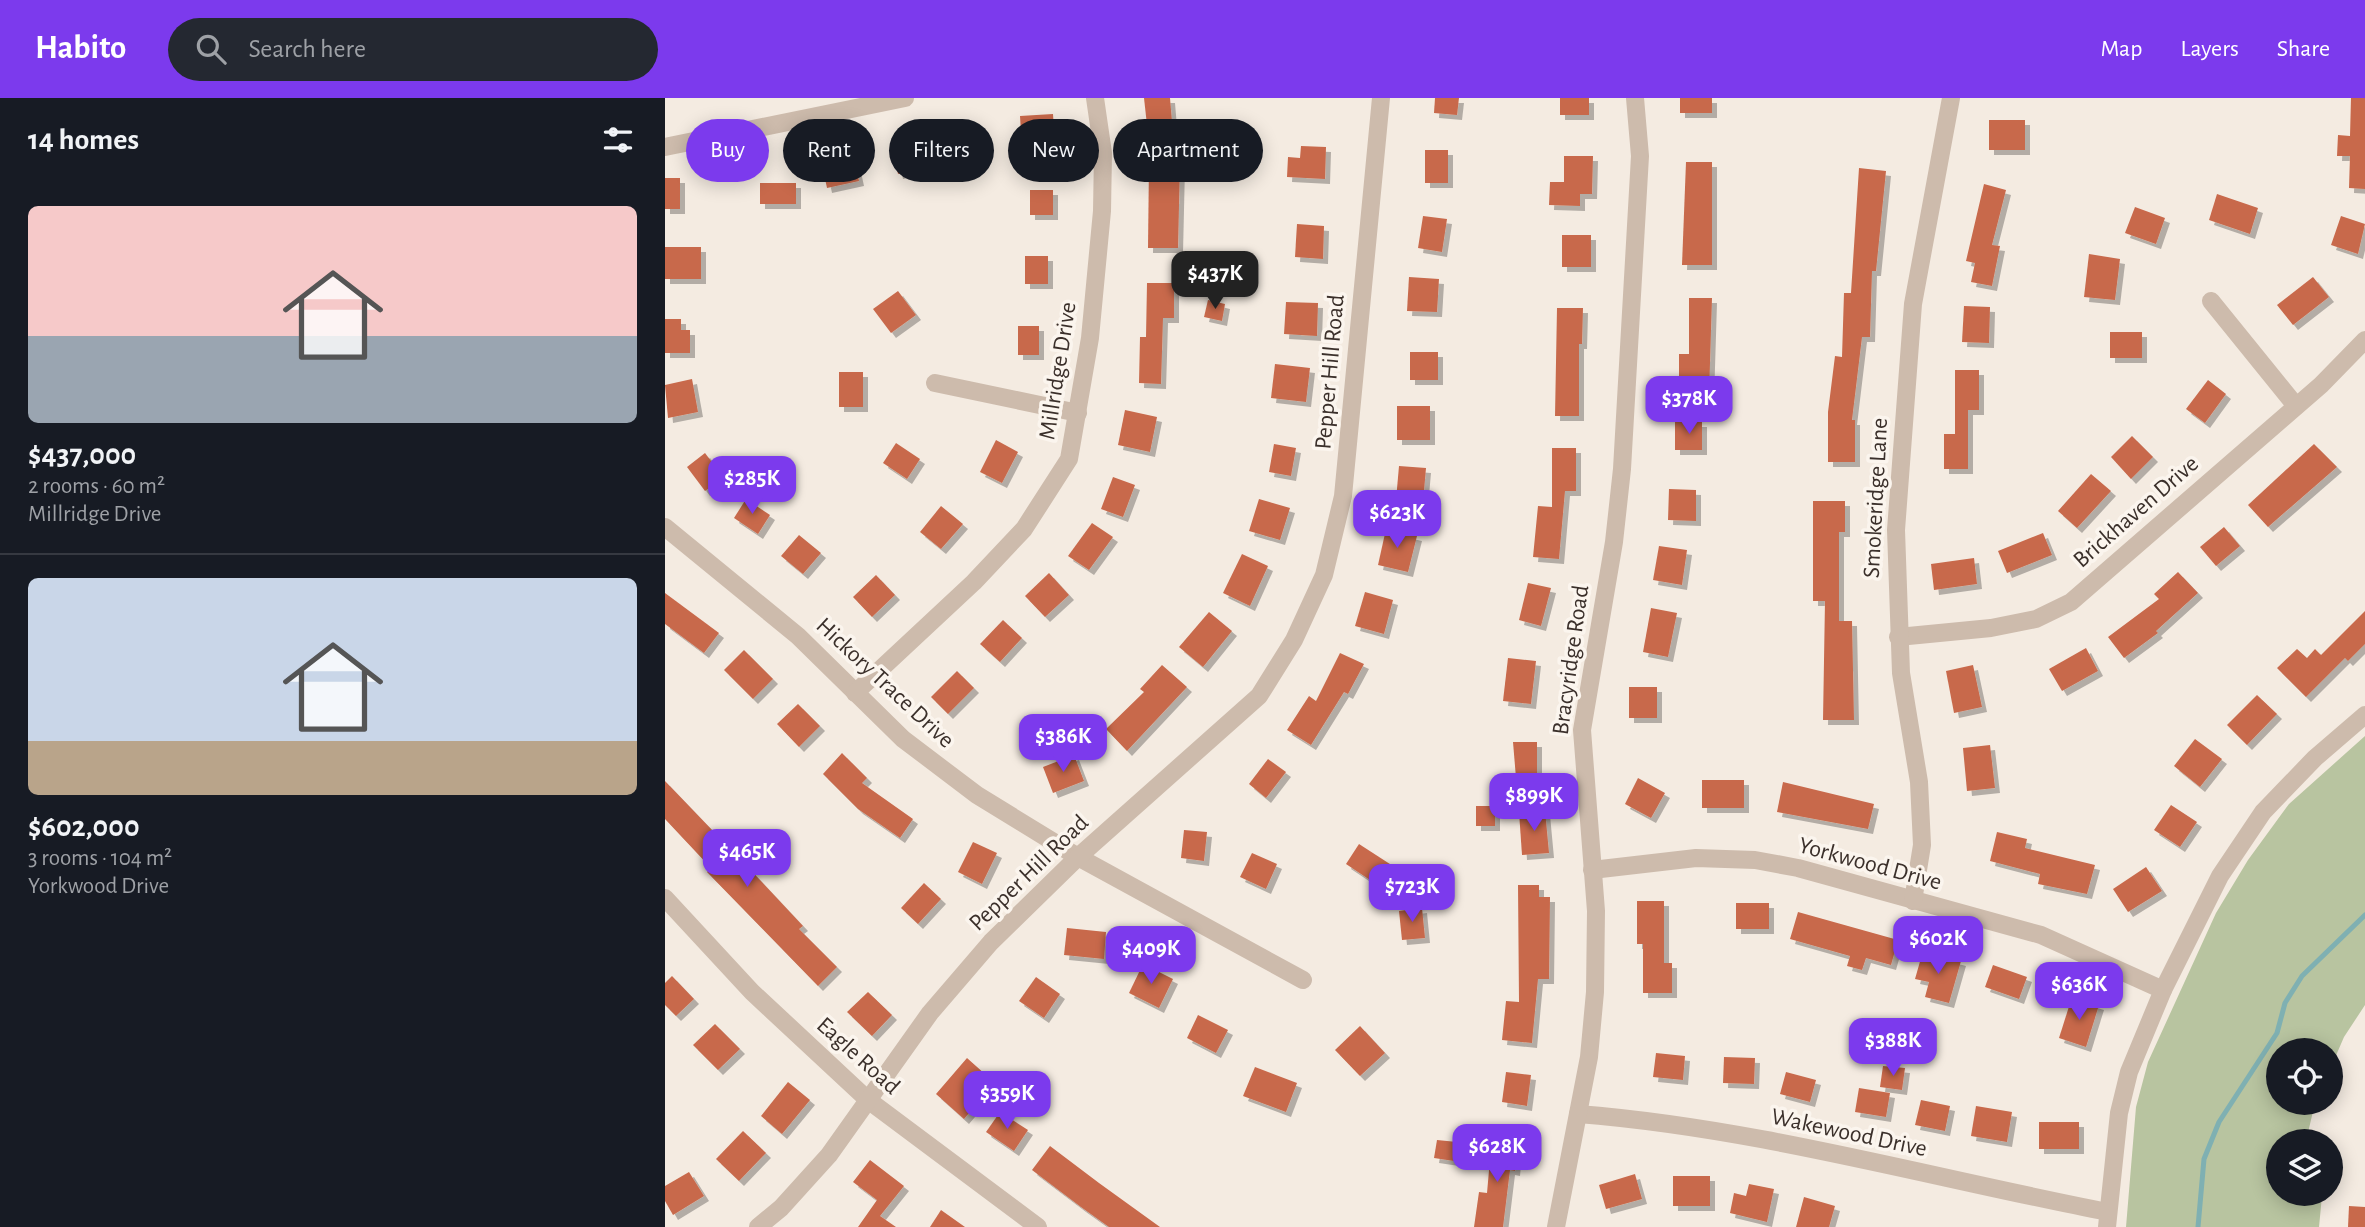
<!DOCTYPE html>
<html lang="en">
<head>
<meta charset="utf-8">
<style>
	body { margin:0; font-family:"Alegreya Sans",sans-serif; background:#242831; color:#f1f3f6; height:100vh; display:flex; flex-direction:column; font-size:26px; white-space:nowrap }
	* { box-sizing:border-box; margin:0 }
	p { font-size:23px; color:#9ea1a6 }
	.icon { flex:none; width:38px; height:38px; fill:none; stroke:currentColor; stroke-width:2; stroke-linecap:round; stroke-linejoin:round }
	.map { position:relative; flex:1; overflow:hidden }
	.sheet { display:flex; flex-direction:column; background:#171b24; width:665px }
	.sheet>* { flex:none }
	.hud { position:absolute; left:21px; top:21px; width:665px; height:63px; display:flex; gap:14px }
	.fabs { position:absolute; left:1601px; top:940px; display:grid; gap:14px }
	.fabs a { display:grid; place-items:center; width:77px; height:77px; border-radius:50%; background:#171b24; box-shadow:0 4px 18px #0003; font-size:35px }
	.price { position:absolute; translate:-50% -60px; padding:0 16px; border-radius:14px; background:#7c3aed; color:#fff; font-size:23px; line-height:46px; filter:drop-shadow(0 2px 4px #0008) }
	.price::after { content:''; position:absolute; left:50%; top:42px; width:21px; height:16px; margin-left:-10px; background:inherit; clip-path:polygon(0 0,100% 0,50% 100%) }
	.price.on { background:#222; color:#fff }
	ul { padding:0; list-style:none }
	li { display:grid; align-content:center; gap:14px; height:371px; padding:0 28px }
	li+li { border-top:2px solid #363941 }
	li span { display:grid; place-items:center; height:217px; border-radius:10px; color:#555 }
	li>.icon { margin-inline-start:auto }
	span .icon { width:126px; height:126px; fill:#fffc; stroke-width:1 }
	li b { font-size:30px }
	h2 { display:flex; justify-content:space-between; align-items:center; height:84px; padding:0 28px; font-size:30px }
	.tag { padding:0 24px; border-radius:32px; background:#171b24; box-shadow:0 4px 18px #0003; font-size:24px; line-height:63px }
	.tag.on { background:#7c3aed; color:#fff }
	header { display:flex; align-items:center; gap:42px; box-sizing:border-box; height:98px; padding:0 35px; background:#7c3aed; color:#fff }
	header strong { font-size:33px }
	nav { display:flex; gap:38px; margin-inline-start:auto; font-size:24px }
	.search { width:490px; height:63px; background:#242831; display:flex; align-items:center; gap:18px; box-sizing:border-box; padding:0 24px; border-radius:38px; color:#9ea1a6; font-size:26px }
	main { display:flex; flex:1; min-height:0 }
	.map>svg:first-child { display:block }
	.green { fill:#b8c4a0 }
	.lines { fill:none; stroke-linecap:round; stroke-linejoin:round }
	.stream { stroke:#7fb0b2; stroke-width:5 }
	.building { fill:#c8694b; filter:url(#shadow) }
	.minor { stroke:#cdbbac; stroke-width:18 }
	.labels { text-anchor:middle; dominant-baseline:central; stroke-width:7; stroke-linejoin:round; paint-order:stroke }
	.street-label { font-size:24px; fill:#3b302b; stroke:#fbf5ee }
</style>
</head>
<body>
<header>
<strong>Habito</strong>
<div class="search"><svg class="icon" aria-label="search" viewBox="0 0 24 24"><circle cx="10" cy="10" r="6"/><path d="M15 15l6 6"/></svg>Search here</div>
<nav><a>Map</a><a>Layers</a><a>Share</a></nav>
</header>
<main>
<section class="sheet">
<h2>14 homes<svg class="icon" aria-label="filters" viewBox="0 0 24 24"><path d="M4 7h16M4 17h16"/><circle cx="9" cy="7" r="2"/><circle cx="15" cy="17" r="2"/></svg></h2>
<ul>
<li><span style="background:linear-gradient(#f6c9c9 60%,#9aa5b1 0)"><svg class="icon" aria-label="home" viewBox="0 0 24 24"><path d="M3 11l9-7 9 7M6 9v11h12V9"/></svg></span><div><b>$437,000</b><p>2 rooms · 60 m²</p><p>Millridge Drive</p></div></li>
<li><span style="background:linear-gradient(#c9d6e8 75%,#b9a48a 0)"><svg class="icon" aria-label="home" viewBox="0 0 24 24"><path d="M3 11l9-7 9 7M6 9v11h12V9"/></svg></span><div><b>$602,000</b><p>3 rooms · 104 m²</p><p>Yorkwood Drive</p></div></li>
</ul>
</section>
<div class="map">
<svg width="1700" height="1129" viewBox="0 0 1700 1129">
	<defs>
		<filter id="shadow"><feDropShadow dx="5" dy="5" stdDeviation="0" flood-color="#0004"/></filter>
	</defs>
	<rect width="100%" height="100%" fill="#f4ebe1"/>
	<polygon class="green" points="1700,638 1700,907 1679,939 1666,969 1666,952 1614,952 1614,1004 1650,1005 1641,1043 1614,1043 1614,1096 1657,1098 1654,1129 1461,1129 1471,1009 1483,964 1551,815 1583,762 1624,706"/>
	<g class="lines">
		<polyline class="stream" points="1533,1129 1539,1061 1554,1024 1612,935 1620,905 1637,878 1700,817"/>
	</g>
	<g class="building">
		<polygon points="479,0 505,0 507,24 482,27"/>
		<polygon points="770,0 794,0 792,17 769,15"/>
		<rect x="895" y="0" width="29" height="17"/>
		<rect x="1015" y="0" width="32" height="15"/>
		<polygon points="1686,0 1700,0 1700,91 1684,90 1685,58 1672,58 1673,37 1685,38"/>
		<polygon points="388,16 390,48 357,50 355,18"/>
		<rect x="1324" y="22" width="36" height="30"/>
		<polygon points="265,46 270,69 233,76 228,53"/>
		<polygon points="636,48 661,49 660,81 622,79 623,59 635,60"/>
		<rect x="760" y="52" width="23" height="33"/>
		<polygon points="899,58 928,58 927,96 915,96 915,108 884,107 885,84 899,84"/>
		<polygon points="189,60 194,83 162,90 157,67"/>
		<polygon points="484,64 515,64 513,150 483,150"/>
		<polygon points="1021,64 1047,64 1047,167 1017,167"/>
		<polygon points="1194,70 1221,73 1211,173 1207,173 1205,239 1197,239 1187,322 1190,322 1190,364 1163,364 1163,314 1170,258 1177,259 1179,195 1186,195"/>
		<rect x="0" y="80" width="15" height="31"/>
		<rect x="95" y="85" width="36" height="21"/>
		<polygon points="1319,86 1341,92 1327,147 1335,148 1327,188 1306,184 1310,165 1301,163"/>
		<rect x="365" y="92" width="23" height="25"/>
		<polygon points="1552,96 1593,110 1585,136 1544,122"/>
		<polygon points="1470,109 1500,120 1491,146 1460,135"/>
		<polygon points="758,118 782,121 777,154 753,150"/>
		<polygon points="1676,118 1700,126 1693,156 1666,147"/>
		<polygon points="632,126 659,128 658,161 630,159"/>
		<rect x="897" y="137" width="29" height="32"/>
		<rect x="0" y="149" width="36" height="32"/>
		<polygon points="1424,156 1455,161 1450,202 1419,199"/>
		<rect x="360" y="158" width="23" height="28"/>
		<polygon points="744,179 774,181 772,214 742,213"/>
		<polygon points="1648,179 1664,199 1628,227 1612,207"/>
		<polygon points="482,185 509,185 509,220 498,220 496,286 474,285 475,239 481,239"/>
		<polygon points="233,193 251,217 226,235 208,211"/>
		<polygon points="1024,200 1047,200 1044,297 1014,297 1014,256 1024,256"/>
		<polygon points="543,202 560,206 557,223 539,219"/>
		<polygon points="621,204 653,205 652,238 619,236"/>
		<polygon points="1299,208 1325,209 1324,245 1297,244"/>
		<polygon points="892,210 918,210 917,246 914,246 914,318 890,318"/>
		<polygon points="0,221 16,221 16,232 25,232 25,255 0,255"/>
		<rect x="353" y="228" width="21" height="29"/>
		<rect x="1445" y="234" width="32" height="26"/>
		<rect x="745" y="254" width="28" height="28"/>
		<polygon points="610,266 645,270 641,304 606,300"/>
		<polygon points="1290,272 1314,272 1314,312 1303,312 1303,371 1279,371 1279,336 1290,336"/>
		<rect x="174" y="274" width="24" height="35"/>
		<polygon points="27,281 33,314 3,320 0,287"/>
		<polygon points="1543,282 1561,296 1540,325 1521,311"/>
		<rect x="732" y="308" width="33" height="34"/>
		<polygon points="460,312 492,319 485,354 453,347"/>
		<rect x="1010" y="324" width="27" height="28"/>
		<polygon points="1467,338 1488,359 1466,381 1446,359"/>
		<polygon points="331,342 353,354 337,385 315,374"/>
		<polygon points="231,345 255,361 242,381 218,365"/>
		<polygon points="609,346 631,350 626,378 604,374"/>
		<polygon points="1649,346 1672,369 1603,429 1583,407"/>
		<polygon points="887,350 911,350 911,393 900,393 894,461 868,459 873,408 887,409"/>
		<polygon points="40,355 59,380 40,393 22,369"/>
		<polygon points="734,368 761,370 758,404 731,402"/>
		<polygon points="1426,376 1446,393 1412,430 1393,413"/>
		<polygon points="448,379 470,387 458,419 436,411"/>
		<polygon points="1004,391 1031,392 1031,423 1003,422"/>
		<polygon points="81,401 105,417 93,436 69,420"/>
		<polygon points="594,401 625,410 615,442 584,433"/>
		<polygon points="1148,403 1180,403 1180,434 1174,434 1174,523 1187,523 1189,622 1158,622 1160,503 1148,503"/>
		<polygon points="276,408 298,426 276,451 255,434"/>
		<polygon points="427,425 448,439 424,472 403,458"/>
		<polygon points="1559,429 1575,448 1551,468 1535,449"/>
		<polygon points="721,431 752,438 743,474 713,467"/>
		<polygon points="1378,435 1387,457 1342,475 1333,453"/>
		<polygon points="134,437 156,455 138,476 116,458"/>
		<polygon points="994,448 1022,452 1017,487 988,482"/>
		<polygon points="577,456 603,468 585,508 558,495"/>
		<polygon points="1309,460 1312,486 1269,492 1266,466"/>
		<polygon points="1513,474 1533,495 1491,533 1493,535 1459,560 1443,539 1494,501 1489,496"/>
		<polygon points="384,475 404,497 380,519 360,498"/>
		<polygon points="211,477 230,497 207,519 188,499"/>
		<polygon points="863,485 886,490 876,528 854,522"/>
		<polygon points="700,494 728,502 719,536 690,528"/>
		<polygon points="0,495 54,535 39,555 0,526"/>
		<polygon points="986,510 1012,515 1003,559 978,554"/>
		<polygon points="1700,513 1700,546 1683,563 1680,560 1641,599 1612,570 1632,551 1642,560 1650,551 1656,557"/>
		<polygon points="544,514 567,533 538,569 514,549"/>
		<polygon points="338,522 357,540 335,564 315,546"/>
		<polygon points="1421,550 1433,573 1397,593 1384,571"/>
		<polygon points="79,552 108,581 88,601 59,572"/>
		<polygon points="675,555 699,566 683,596 679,594 646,647 622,632 644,598 651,603"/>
		<polygon points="843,560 871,563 866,606 838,603"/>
		<polygon points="497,567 522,589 462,653 441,631 479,594 475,591"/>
		<polygon points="1308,567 1317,609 1289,615 1281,573"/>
		<polygon points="292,573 309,590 283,616 266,599"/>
		<rect x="964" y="589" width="28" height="31"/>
		<polygon points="1592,597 1612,616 1582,647 1562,627"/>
		<polygon points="133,606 155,628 134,649 112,626"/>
		<polygon points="1530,641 1557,661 1535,689 1509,668"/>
		<polygon points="848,644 872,644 872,680 851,680"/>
		<polygon points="1325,647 1330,690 1302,693 1298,650"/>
		<polygon points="177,655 202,680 197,685 248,721 235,740 193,711 158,676"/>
		<polygon points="409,657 419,683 388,695 378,669"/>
		<polygon points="603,661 621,674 601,700 584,686"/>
		<polygon points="973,680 1000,695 986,720 960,706"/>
		<rect x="1037" y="682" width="42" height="28"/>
		<polygon points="0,683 94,781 138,828 134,831 172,869 153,888 42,774 46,770 0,721"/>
		<polygon points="1118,684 1209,706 1203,731 1112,714"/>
		<polygon points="1506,707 1532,724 1515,749 1489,732"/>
		<rect x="811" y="708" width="19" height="20"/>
		<polygon points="880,712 884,755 857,757 854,714"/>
		<polygon points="519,732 542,734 539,763 516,760"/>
		<polygon points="1332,734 1362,741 1360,750 1430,767 1422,796 1373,786 1375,776 1325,763"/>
		<polygon points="308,744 332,755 317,786 293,774"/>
		<polygon points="694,746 728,768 714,788 681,766"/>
		<polygon points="587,755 612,766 601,791 575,779"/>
		<polygon points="1481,769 1497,793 1463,814 1448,791"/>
		<polygon points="259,785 276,801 253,826 236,810"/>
		<polygon points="853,787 874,787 874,799 885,799 884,881 873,881 867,945 837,942 841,903 854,904"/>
		<polygon points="972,803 999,803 999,865 1007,865 1007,895 978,895 978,846 972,846"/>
		<rect x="1071" y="805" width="33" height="26"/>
		<polygon points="757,810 760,840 737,842 734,813"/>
		<polygon points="1133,814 1233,842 1226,867 1201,860 1197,872 1182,868 1185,858 1125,841"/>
		<polygon points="402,830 441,834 439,861 399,857"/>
		<polygon points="1258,853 1296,863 1284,905 1260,899 1264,884 1250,881"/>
		<polygon points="478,866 508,881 494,910 464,895"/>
		<polygon points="1328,867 1362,879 1354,901 1320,889"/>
		<polygon points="7,878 29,901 11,918 0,907 0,885"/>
		<polygon points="371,879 395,896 379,920 354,903"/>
		<polygon points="203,894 227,917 207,938 182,914"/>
		<polygon points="1407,899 1434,907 1421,949 1394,940"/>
		<polygon points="533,917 563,932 551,955 522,940"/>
		<polygon points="50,926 75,951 53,972 28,947"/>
		<polygon points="695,928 720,955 695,978 670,952"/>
		<polygon points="991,955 1020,958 1018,982 988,979"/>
		<polygon points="1059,959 1090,960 1089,986 1058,985"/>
		<polygon points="302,960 321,977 313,986 322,994 299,1021 271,996"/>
		<polygon points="1218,968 1240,970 1237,992 1215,989"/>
		<polygon points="590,969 632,985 621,1014 578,998"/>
		<polygon points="841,974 866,977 862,1008 837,1004"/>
		<polygon points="1121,974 1151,982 1145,1004 1115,996"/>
		<polygon points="123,984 145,1002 117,1036 96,1018"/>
		<polygon points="1194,990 1225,995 1221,1019 1190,1014"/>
		<polygon points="1256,1002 1285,1008 1280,1033 1250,1027"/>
		<polygon points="1311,1008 1347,1014 1342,1044 1306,1038"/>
		<polygon points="335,1014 363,1032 349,1053 321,1034"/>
		<rect x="1374" y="1024" width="40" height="27"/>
		<polygon points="78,1033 101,1055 74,1083 51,1061"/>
		<polygon points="827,1039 853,1042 850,1073 845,1072 838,1129 809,1129 814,1094 822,1095"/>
		<polygon points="772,1042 792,1044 789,1063 769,1060"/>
		<polygon points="385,1048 434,1085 495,1129 444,1129 416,1109 367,1072"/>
		<polygon points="205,1062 239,1088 215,1118 231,1129 193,1129 212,1102 188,1084"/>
		<polygon points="24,1074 39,1098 8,1117 0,1103 0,1088"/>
		<polygon points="970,1076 977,1101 941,1111 934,1087"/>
		<rect x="1008" y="1078" width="37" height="30"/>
		<polygon points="1084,1086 1109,1091 1102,1124 1065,1115 1069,1095 1081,1098"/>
		<polygon points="1139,1099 1170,1108 1164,1129 1131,1129"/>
		<polygon points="1684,1108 1700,1109 1700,1129 1683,1129"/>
		<polygon points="276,1112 300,1129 265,1129"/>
	</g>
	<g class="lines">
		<g class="minor">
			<polyline points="0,49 240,0"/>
			<polyline points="1546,203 1631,308"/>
			<polyline points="270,285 413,315"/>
			<polyline points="0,429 133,538 238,641 312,697 413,759 638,882"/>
			<polyline points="1233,539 1326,530 1371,521 1406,504 1656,287 1700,242"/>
			<polyline points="190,595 309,484 359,431 404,361 425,240 437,113 438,55 430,0"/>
			<polyline points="927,772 1031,760 1090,762 1133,770 1376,837 1498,892"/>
			<polyline points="0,800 87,894 203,1002 373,1129"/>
			<polyline points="1248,803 1257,747 1254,684 1236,575 1231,432 1248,206 1286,0"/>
			<path d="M913,1016C1092,1030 1267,1080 1443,1114"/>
			<polyline points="93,1129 116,1110 164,1057 265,915 326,844 413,759 594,598 629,542 659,477 678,398 716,0"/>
			<polyline points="891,1129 924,959 930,894 931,813 917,632 949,444 957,371 975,58 970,0"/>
			<polyline points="1442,1129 1454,1015 1464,974 1498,892 1555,778 1598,714 1650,660 1700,617"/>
		</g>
	</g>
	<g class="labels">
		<g class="street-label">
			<text transform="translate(393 273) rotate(-81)">Millridge Drive</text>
			<text transform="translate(665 274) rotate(-85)">Pepper Hill Road</text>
			<text transform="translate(1211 400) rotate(-87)">Smokeridge Lane</text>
			<text transform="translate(1471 414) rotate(-41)">Brickhaven Drive</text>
			<text transform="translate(906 562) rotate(-82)">Bracyridge Road</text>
			<text transform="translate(220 585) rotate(43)">Hickory Trace Drive</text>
			<text transform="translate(1205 766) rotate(15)">Yorkwood Drive</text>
			<text transform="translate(364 775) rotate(-44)">Pepper Hill Road</text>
			<text transform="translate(193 958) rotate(42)">Eagle Road</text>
			<text transform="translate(1184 1035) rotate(12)">Wakewood Drive</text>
		</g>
	</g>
</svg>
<div class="fabs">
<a><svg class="icon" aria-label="locate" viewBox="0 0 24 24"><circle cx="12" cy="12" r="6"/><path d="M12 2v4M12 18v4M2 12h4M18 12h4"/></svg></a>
<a><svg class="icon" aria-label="layers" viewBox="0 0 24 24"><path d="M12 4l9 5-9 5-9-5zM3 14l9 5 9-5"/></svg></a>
</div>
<b class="price on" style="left:550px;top:213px">$437K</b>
<b class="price" style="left:1024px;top:338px">$378K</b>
<b class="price" style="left:87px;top:418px">$285K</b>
<b class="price" style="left:732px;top:452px">$623K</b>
<b class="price" style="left:398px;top:676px">$386K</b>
<b class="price" style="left:869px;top:735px">$899K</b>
<b class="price" style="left:82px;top:791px">$465K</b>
<b class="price" style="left:747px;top:826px">$723K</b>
<b class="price" style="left:1273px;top:878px">$602K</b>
<b class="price" style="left:486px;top:888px">$409K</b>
<b class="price" style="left:1414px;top:924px">$636K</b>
<b class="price" style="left:1228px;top:980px">$388K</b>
<b class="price" style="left:342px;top:1033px">$359K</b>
<b class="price" style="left:832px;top:1086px">$628K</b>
<div class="hud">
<a class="tag on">Buy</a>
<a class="tag">Rent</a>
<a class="tag">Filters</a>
<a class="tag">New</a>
<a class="tag">Apartment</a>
</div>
</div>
</main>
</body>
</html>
